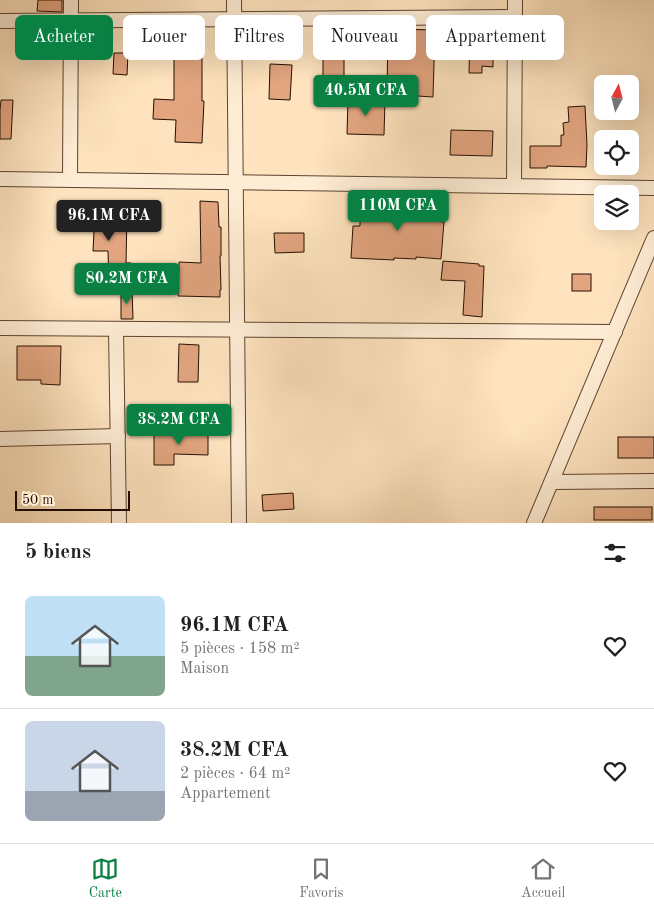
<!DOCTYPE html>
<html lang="fr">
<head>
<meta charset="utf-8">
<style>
	body { margin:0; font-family:"Old Standard TT",serif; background:#f2f2f2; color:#202124; height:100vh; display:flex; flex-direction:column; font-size:19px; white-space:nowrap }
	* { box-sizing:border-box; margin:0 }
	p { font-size:16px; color:#757577 }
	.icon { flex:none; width:28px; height:28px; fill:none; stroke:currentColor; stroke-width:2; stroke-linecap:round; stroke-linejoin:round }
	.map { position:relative; height:523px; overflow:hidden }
	.side { display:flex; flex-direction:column; background:#fff; flex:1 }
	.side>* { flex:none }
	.guide { position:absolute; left:15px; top:15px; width:625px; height:45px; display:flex; gap:10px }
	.needle { width:32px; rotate:7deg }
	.tools { position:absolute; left:594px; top:75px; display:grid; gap:10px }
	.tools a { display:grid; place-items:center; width:45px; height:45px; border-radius:8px; background:#fff; box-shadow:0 5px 20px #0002; font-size:25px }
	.scale { position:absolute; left:15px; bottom:12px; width:115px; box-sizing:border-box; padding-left:5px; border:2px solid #260f00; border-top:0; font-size:14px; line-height:18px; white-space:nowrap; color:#260f00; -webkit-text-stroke:4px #feedd5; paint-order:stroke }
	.price { position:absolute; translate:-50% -42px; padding:0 11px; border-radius:5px; background:#0b8043; color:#fff; font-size:16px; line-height:32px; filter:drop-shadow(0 1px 2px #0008) }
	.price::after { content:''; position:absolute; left:50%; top:30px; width:15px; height:11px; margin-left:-8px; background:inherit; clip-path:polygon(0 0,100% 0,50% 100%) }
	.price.current { background:#222; color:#fff }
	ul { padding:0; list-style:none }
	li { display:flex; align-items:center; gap:15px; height:125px; padding:0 25px }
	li+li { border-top:1px solid #e0e0e0 }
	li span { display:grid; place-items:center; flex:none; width:140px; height:100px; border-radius:8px; color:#555 }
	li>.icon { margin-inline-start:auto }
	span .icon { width:60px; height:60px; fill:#fffc; stroke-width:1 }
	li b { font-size:21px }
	h2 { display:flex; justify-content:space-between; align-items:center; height:60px; padding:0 25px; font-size:21px }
	.tag { padding:0 18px; border-radius:8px; background:#fff; box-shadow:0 5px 20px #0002; font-size:18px; line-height:45px }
	.tag.current { background:#0b8043; color:#fff }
	.menu { display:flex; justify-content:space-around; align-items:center; height:70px; border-top:1px solid #e0e0e0; background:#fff; font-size:14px; color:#757577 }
	.menu a { display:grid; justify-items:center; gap:2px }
	.menu .current { color:#0b8043 }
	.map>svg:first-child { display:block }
	.building { fill:#e2a580; stroke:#260f00 }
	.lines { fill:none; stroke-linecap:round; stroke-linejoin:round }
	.minor-casing { stroke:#5c4430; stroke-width:16 }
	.minor { stroke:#feedd5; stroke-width:14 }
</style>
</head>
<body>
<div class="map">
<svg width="654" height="523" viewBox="0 0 654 523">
	<rect width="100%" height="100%" fill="#fee3be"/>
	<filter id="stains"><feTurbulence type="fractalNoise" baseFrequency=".004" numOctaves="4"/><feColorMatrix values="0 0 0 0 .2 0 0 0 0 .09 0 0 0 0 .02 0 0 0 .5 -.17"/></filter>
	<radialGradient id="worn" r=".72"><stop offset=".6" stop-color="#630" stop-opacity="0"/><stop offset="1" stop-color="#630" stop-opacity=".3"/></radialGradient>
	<g class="building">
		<polygon points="38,0 62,0 62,12 37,11"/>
		<polygon points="388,29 435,30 433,97 387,94"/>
		<polygon points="184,30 202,30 202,101 204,101 202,143 175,142 176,120 153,119 154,99 174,100 174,47 154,46 155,31 184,32"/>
		<polygon points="470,33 493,33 493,67 482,66 482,73 469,73"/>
		<rect x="323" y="50" width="21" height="46"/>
		<polygon points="114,53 128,53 127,75 113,74"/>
		<polygon points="270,64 292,65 290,100 269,99"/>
		<polygon points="1,100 13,100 11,139 0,139 0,110"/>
		<polygon points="348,100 385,100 384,135 347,134"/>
		<polygon points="585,106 587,145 586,167 547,166 547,168 530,168 530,146 561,146 561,135 564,135 563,123 569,122 568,107"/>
		<polygon points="451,130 493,131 492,156 450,155"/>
		<polygon points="200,201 218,202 219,227 221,227 221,256 220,256 221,290 220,290 220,297 178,296 179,262 201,263"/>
		<polygon points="360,202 441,204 441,222 444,222 441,259 416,257 416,259 394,258 394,260 351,258 353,226 360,226"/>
		<polygon points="94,213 127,214 126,263 131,263 132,284 109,285 108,251 93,251 94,231 73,230 74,215 94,216"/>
		<polygon points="274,233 304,233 304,252 275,253"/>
		<polygon points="443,261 479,264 479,266 484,266 482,317 463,315 465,281 441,280"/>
		<rect x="572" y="274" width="19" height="17"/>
		<polygon points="121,291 132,291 133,319 121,319"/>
		<polygon points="179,344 199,345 198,382 178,382"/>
		<polygon points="17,346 61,346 60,385 41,384 41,380 17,380"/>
		<polygon points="180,433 208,433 208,455 174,454 174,465 154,465 154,434"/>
		<rect x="618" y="437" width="36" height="21"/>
		<polygon points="293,493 294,509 263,511 262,495"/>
		<rect x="594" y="507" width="58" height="13"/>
	</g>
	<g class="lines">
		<g class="minor-casing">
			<g id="minor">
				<polyline points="234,0 239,523"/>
				<polyline points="0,21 515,17"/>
				<polyline points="0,179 654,188"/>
				<polyline points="70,179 71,0"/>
				<polyline points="514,186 515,0"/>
				<polyline points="0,328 615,332"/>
				<polyline points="116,329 119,523"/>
				<polyline points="0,439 118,436"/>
				<polyline points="552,482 654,481"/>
				<polyline points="534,523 654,238"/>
			</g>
		</g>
		<use href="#minor" class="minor"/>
	</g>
	<rect width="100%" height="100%" filter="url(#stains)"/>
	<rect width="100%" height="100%" fill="url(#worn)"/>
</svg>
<div class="tools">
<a><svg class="needle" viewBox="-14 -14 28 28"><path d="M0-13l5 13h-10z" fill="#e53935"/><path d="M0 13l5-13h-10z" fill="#757577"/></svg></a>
<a><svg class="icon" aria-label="locate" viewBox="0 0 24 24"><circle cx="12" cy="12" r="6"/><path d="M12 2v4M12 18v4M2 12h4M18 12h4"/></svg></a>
<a><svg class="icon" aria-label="layers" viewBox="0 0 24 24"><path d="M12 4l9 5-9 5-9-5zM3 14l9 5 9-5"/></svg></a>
</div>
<div class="scale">50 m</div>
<b class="price" style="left:366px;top:117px">40.5M CFA</b>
<b class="price" style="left:398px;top:232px">110M CFA</b>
<b class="price current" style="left:109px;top:242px">96.1M CFA</b>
<b class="price" style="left:127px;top:305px">80.2M CFA</b>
<b class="price" style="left:179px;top:446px">38.2M CFA</b>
<div class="guide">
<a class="tag current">Acheter</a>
<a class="tag">Louer</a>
<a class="tag">Filtres</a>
<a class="tag">Nouveau</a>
<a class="tag">Appartement</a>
</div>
</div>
<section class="side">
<h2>5 biens<svg class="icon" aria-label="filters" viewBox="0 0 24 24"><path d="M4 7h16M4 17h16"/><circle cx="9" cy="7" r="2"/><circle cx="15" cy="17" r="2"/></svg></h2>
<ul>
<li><span style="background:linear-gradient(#bfe0f5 60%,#7fa58c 0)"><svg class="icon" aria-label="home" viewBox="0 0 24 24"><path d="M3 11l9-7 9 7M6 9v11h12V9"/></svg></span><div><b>96.1M CFA</b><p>5 pièces · 158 m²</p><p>Maison</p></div><svg class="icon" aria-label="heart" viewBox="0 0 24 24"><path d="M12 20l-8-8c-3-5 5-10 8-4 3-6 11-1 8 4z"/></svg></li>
<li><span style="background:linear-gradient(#c9d6e8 70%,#9aa5b1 0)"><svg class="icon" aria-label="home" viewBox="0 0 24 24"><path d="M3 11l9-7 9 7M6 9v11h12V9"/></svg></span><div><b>38.2M CFA</b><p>2 pièces · 64 m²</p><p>Appartement</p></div><svg class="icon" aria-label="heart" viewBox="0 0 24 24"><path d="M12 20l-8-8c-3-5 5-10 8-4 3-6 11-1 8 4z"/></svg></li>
</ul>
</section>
<nav class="menu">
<a class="current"><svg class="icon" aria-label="map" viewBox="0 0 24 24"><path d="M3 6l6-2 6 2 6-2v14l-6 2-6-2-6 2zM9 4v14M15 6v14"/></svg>Carte</a>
<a><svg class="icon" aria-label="saved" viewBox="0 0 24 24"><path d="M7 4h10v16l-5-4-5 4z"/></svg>Favoris</a>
<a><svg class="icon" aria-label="home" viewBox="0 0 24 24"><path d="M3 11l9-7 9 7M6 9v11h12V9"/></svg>Accueil</a>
</nav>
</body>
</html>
